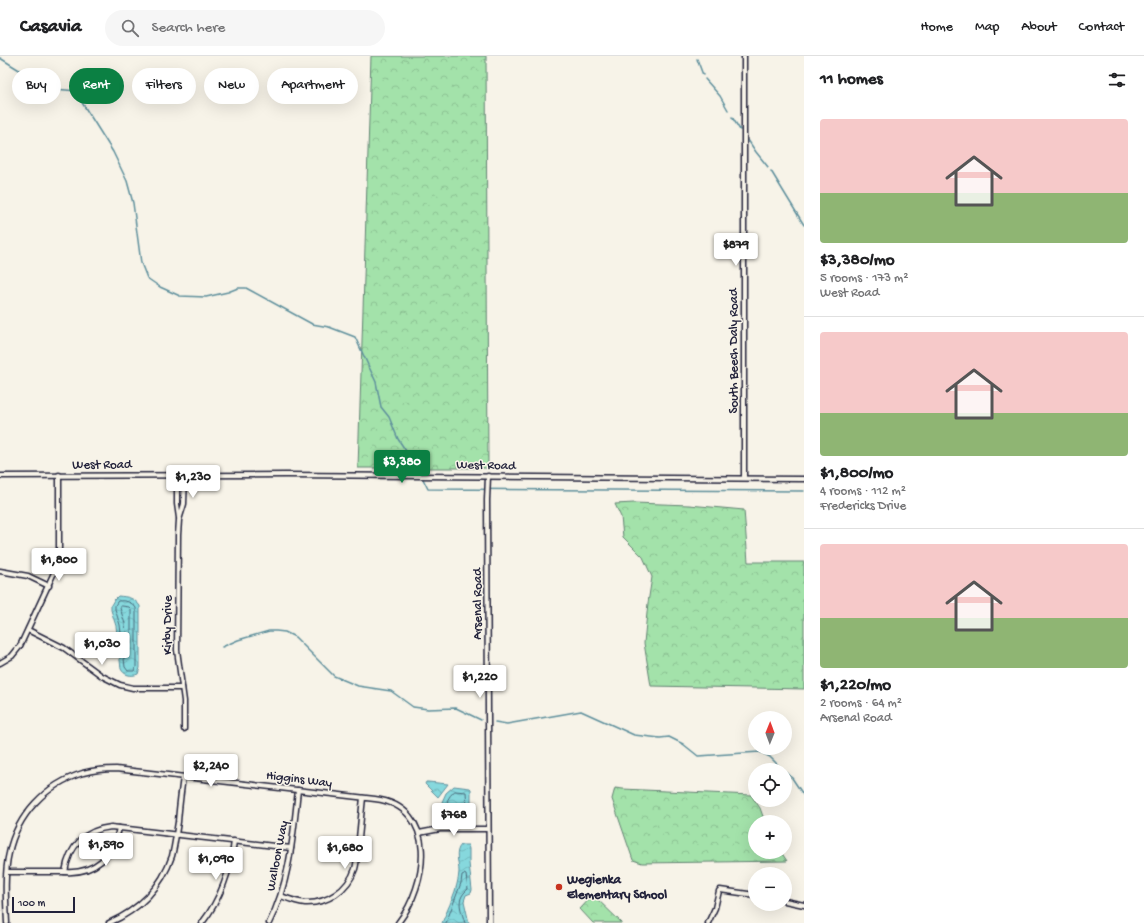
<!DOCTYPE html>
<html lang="en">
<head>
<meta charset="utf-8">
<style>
	body { margin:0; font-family:"Gochi Hand",sans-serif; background:#f6f6f6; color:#202124; height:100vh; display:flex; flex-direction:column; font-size:15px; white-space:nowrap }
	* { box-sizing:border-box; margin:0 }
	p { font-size:13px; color:#757577 }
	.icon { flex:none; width:22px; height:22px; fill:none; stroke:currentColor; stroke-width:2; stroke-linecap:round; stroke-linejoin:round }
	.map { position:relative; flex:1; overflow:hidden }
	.sheet { display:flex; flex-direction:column; background:#fff; width:340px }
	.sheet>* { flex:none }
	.banner { position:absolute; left:12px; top:12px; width:380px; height:36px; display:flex; gap:8px }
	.needle { width:26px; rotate:1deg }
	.fabs { position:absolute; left:748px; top:655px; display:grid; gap:8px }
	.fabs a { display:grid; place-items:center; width:44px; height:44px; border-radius:50%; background:#fff; box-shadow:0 4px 16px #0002; font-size:20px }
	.scale { position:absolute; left:12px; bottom:10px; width:63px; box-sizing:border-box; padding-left:4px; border:2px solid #22223b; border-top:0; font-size:11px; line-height:14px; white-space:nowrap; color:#22223b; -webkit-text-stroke:3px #f7f3e8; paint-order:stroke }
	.price { position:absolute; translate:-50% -34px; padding:0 9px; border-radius:4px; background:#fff; color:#222; font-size:13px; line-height:26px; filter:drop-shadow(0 1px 2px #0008) }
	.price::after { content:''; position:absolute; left:50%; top:24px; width:12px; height:9px; margin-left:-6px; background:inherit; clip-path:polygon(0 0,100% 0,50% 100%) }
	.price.selected { background:#0b8043; color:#fff }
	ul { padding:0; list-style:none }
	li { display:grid; align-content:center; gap:8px; height:212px; padding:0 16px }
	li+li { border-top:1px solid #e0e0e0 }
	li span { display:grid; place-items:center; height:124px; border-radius:4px; color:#555 }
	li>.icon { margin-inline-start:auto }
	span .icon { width:72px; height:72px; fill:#fffc; stroke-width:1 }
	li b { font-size:17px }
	h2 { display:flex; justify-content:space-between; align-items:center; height:48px; padding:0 16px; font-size:17px }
	.pill { padding:0 14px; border-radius:18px; background:#fff; box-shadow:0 4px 16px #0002; font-size:14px; line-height:36px }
	.pill.selected { background:#0b8043; color:#fff }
	header { display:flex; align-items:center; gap:24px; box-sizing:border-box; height:56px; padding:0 20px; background:#fff; border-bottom:1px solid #e0e0e0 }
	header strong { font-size:19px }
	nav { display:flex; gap:22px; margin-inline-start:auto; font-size:14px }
	.search { width:280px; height:36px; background:#f6f6f6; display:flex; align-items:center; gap:10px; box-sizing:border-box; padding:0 14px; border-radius:22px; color:#757577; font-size:15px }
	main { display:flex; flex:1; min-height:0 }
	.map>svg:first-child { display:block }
	.forest { fill:url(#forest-crowns); stroke:#628272 }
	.water { fill:url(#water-waves); stroke:#5e8f9c }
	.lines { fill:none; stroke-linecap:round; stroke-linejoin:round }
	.shore { stroke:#4a6b7c; stroke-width:1 }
	.stream { stroke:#5e8f9c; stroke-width:1.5 }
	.minor-casing { stroke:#22223b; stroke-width:7 }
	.minor { stroke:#f7f3e8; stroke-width:4 }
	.poi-dot { fill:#c8321e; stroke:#f7f3e8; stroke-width:1.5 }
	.labels { text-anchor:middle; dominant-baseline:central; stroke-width:3; stroke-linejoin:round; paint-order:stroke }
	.street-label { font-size:13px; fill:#22223b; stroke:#f7f3e8 }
	.poi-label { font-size:13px; font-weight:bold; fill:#22223b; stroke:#f7f3e8; text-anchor:start }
</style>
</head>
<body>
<header>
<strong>Casavia</strong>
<div class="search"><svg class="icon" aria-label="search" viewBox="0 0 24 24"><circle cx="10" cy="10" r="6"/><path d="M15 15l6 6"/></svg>Search here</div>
<nav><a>Home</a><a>Map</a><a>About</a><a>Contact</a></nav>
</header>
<main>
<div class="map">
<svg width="804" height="867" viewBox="0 0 804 867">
	<defs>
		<pattern id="forest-crowns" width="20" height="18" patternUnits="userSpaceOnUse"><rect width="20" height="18" fill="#a3e2aa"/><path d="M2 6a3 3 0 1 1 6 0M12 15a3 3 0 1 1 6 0" fill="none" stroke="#8cc293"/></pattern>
		<pattern id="water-waves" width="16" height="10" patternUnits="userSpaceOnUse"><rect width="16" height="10" fill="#86d8dd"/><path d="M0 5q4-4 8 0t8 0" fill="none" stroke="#73b9bf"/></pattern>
	</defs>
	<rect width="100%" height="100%" fill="#f7f3e8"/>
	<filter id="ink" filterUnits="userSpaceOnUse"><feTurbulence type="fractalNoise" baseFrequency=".025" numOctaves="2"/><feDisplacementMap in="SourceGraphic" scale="8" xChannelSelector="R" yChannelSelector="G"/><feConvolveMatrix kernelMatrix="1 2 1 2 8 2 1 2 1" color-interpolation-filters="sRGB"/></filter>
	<g filter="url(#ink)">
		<g class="forest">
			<polygon points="371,0 486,0 488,412 358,412"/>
			<polygon points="634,447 689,449 744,454 748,506 804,506 804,633 651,630 644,587 648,547 652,521 643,501 623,481 621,461 615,448"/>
			<polygon points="615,732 623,733 751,739 760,752 765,766 755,766 755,796 781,796 787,805 642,807 633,804 612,743"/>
			<polygon points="593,839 622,867 593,867 580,853"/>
		</g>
		<g class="water">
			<path d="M118,540C128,541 133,541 140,550V612L138,618C131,621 124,619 121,613L116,570L111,554V549L114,544Z"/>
			<polygon points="426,726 428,726 448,728 438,741 425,728"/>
			<path d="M454,730L470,732L471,733V756L470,757C463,757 455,758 448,758L442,746L446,737Z"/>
			<path d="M461,789H468L469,793V807L472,834L471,837L466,839L464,845L469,867H442C448,852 458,833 459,816C459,807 454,796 461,789Z"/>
		</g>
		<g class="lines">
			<g class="shore">
				<path d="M118,545C125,544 132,546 136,552V611L134,615H128L125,611L120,569L115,553V550Z"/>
				<polygon points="122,550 129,551 131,553 131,588 130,589 127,588 125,568 120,552"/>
				<polygon points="455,735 466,736 467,751 466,753 461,754 450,753 447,745 450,740"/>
				<path d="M446,867L461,827L462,819L464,818L466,819L468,833C455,844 461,853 465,867"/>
			</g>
			<g class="stream">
				<polyline points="0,2 29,20 43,32 77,35 81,45 113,96 127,125 133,147 141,207 147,222 160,231 180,240 206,241 228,236 238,232 246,232 312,268 329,271 355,281 376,326 381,351 389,361 398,383 418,413 428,433 804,435"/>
				<polyline points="697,3 703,19"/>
				<polyline points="705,23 720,40 728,54"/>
				<polyline points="732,61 740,74"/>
				<polyline points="748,84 756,96 768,111"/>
				<polyline points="771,115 804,169"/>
				<polyline points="222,591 238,584 269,575 276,575 285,576 295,581 334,620 358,630 391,635 413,651 428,653 456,652 481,664"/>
				<polyline points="495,666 507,668 581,655 634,679 660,682 669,681 683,688 698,700 760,696 770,701 783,714"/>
				<polyline points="785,716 792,722 804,740"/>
			</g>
			<g class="minor-casing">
				<g id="minor">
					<polyline points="177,419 177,448 179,462"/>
					<polyline points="0,420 286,419 804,423"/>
					<polyline points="488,420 487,444 489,867"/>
					<polyline points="744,422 744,0"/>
					<polyline points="0,515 28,520 49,530"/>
					<polyline points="28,574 64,592 102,620 120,629 133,632 182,632"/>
					<polyline points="0,607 12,600 20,590 58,508 59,492 59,419"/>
					<polyline points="184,673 184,645 177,594 178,479 179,464 184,448 185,419"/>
					<polyline points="419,777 440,773 488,773"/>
					<path d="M7,816H65C69,790 85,774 111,771L291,792"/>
					<path d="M65,816C94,818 114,800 119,772"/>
					<path d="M281,840C289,843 296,846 305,847C327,848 348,834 355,813C357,806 357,798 358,791C360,775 361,759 363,742"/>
					<polyline points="785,845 804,849"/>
					<path d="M7,867C6,846 4,817 9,797C17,759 46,728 83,717C94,714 105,713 116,713L375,743C439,751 428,829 398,867"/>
					<path d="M109,867C139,854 162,831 172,800C175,789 176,777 178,766C179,751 181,736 183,721"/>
					<path d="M202,867C220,844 231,814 234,785"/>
					<path d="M269,867C290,826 293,780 298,734"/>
					<polyline points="708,867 715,852 719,835 720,834 755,839"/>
				</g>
			</g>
			<use href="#minor" class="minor"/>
		</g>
	</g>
	<circle class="poi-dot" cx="559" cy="831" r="4"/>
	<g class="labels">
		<g class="street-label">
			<text transform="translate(734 295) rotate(-90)">South Beech Daly Road</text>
			<text x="102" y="409">West Road</text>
			<text transform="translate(486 410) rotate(1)">West Road</text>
			<text transform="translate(478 548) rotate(-90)">Arsenal Road</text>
			<text transform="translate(168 569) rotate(-90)">Kirby Drive</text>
			<text transform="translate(299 724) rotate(7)">Higgins Way</text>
			<text transform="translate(278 800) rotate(-79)">Walloon Way</text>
		</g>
		<g class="poi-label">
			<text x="567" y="824">Wegienka<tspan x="567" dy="15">Elementary School</tspan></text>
		</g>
	</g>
</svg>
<div class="fabs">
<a><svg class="needle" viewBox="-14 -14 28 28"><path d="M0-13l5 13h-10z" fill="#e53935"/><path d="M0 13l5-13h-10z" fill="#757577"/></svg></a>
<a><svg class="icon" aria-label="locate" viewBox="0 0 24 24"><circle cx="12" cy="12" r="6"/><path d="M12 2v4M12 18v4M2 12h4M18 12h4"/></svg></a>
<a>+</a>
<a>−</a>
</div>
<div class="scale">100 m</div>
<b class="price" style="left:736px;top:211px">$879</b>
<b class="price selected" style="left:402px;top:428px">$3,380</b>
<b class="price" style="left:193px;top:443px">$1,230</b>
<b class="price" style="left:59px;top:526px">$1,800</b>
<b class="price" style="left:102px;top:610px">$1,030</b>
<b class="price" style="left:480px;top:643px">$1,220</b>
<b class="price" style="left:211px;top:732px">$2,240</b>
<b class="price" style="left:454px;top:781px">$768</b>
<b class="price" style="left:106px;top:811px">$1,590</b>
<b class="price" style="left:345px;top:814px">$1,680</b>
<b class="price" style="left:216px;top:825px">$1,090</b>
<div class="banner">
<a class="pill">Buy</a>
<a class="pill selected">Rent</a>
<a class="pill">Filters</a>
<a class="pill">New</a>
<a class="pill">Apartment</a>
</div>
</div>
<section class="sheet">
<h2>11 homes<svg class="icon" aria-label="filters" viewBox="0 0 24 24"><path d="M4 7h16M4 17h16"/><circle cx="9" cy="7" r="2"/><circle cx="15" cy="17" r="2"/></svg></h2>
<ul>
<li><span style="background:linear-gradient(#f6c9c9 60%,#8fb573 0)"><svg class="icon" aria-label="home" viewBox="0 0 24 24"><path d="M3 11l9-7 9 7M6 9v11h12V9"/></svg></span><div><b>$3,380/mo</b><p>5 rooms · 173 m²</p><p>West Road</p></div></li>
<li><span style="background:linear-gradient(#f6c9c9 65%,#8fb573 0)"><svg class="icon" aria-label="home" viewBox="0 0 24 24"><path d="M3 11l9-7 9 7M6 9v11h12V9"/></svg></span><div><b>$1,800/mo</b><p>4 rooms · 112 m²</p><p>Fredericks Drive</p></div></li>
<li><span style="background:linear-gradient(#f6c9c9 60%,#8fb573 0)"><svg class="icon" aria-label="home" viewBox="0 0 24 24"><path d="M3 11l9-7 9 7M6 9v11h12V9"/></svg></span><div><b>$1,220/mo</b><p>2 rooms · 64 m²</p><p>Arsenal Road</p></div></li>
</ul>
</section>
</main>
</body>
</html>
